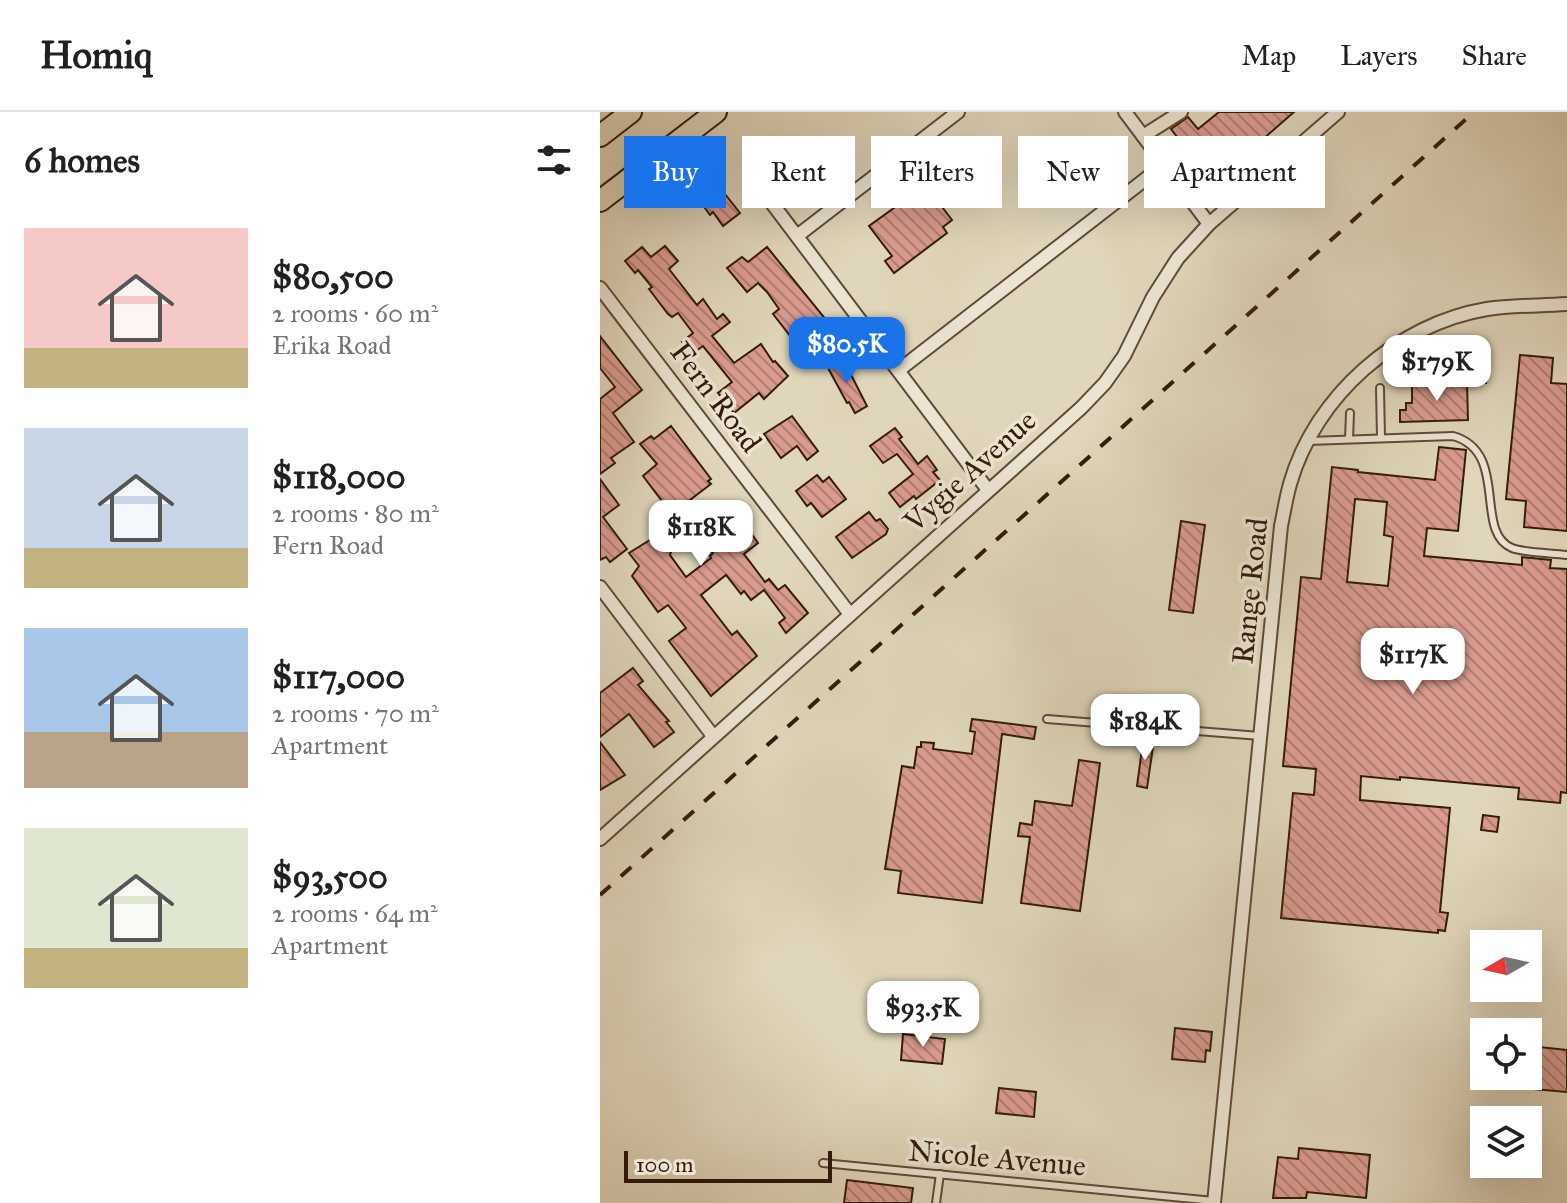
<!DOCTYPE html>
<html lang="en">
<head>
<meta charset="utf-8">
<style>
	body { margin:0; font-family:"IM FELL Great Primer",serif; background:#f2f2f2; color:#202124; height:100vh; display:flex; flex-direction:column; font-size:30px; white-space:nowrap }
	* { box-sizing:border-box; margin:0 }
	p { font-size:26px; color:#757577 }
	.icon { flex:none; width:44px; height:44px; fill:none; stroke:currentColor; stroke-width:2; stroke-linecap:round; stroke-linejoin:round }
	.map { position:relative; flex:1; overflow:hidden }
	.sheet { display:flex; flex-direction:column; background:#fff; width:600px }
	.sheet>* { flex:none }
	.banner { position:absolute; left:24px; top:24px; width:760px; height:72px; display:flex; gap:16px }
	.needle { width:52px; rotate:261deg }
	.controls { position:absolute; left:870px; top:818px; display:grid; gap:16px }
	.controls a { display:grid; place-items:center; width:72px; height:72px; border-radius:0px; background:#fff; box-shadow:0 8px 32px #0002; font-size:40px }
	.scale { position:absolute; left:24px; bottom:20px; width:208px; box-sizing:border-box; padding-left:8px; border:4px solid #341b0a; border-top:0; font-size:22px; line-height:28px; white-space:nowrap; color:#341b0a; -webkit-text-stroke:6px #ebe4d3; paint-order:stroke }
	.price { position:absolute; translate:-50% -68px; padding:0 18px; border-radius:16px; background:#fff; color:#222; font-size:26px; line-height:52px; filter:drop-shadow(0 2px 4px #0008) }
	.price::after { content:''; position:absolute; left:50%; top:48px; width:24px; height:18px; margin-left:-12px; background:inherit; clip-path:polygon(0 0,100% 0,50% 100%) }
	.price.on { background:#1a73e8; color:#fff }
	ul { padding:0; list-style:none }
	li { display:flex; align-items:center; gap:24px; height:200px; padding:0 24px }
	li span { display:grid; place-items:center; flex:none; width:224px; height:160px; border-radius:0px; color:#555 }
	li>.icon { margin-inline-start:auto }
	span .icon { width:96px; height:96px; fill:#fffc; stroke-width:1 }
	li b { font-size:34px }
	h2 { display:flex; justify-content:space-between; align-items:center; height:96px; padding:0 24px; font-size:34px }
	.chip { padding:0 28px; border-radius:0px; background:#fff; box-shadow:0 8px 32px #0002; font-size:28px; line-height:72px }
	.chip.on { background:#1a73e8; color:#fff }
	header { display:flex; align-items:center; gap:48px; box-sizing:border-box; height:112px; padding:0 40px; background:#fff; border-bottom:2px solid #e0e0e0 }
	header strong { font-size:38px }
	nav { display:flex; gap:44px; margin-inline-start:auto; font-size:28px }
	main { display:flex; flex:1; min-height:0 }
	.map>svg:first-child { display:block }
	.building { fill:url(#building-back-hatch); stroke:#341b0a; stroke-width:2; fill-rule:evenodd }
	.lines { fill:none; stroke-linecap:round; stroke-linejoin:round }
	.service-casing { stroke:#5f4a36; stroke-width:10 }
	.minor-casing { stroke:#5f4a36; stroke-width:16 }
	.primary-casing { stroke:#341b0a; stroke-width:24 }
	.service { stroke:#ebe4d3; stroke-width:6 }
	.minor { stroke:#ebe4d3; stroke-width:12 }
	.primary { stroke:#e0d6bb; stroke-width:20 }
	.rail { stroke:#341b0a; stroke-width:4; stroke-dasharray:14 14; stroke-linecap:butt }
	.labels { text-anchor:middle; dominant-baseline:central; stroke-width:7; stroke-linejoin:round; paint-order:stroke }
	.street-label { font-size:30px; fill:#341b0a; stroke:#ebe4d3 }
</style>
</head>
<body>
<header>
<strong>Homiq</strong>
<nav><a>Map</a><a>Layers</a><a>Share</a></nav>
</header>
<main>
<section class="sheet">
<h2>6 homes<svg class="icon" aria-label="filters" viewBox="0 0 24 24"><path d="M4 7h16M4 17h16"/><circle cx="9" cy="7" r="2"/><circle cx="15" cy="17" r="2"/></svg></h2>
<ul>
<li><span style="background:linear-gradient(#f6c9c9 75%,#c2b280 0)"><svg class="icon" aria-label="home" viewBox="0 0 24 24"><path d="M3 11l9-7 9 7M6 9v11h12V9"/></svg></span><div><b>$80,500</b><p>2 rooms · 60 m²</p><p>Erika Road</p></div></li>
<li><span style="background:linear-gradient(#c9d6e8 75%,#c2b280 0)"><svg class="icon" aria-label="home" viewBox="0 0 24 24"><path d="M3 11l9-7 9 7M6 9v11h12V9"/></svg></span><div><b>$118,000</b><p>2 rooms · 80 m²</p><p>Fern Road</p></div></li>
<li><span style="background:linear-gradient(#a9c7e8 65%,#b9a48a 0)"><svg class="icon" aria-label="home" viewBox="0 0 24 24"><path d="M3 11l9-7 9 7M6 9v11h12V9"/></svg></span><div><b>$117,000</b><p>2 rooms · 70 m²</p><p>Apartment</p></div></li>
<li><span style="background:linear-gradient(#dfe7d0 75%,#c2b280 0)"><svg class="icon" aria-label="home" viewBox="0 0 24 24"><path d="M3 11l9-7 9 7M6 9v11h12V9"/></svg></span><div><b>$93,500</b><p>2 rooms · 64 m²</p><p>Apartment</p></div></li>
</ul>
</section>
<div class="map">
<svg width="967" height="1091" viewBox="0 0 967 1091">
	<defs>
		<pattern id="building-back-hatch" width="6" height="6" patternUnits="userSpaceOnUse" patternTransform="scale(2)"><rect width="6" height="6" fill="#d99b8f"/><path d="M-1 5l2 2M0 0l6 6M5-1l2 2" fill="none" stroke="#b17e73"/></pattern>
	</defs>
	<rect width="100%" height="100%" fill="#e0d6bb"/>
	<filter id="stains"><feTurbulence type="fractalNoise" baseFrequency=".0025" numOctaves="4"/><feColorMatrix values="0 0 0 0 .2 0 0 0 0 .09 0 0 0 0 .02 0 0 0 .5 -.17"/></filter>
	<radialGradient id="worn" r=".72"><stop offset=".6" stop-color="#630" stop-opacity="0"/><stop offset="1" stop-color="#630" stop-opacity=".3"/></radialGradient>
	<g class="building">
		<polygon points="619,0 694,0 613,71 602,58 596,63 586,52 587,49 575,34 581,30 571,17 588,5 598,17"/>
		<polygon points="320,66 352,108 343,115 347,121 294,161 285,149 292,144 269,114 305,88 302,83"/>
		<polygon points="121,77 140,101 123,114 113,100 110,103 102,92"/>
		<polygon points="65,134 78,149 69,157 97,193 103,187 117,207 123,202 130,210 112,224 134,251 161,232 173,250 175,249 188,264 164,287 159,281 134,301 118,281 132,270 103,234 92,242 82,230 93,221 78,201 72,205 68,202 49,177 52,175 38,158 35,161 25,149 42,135 51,145"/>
		<polygon points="167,135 240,225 228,234 220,225 202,239 173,202 179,197 167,180 158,171 147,180 127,156 142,145 148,150"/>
		<polygon points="0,224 42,278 13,301 34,330 11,346 15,351 0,362 0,287 15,275 0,256"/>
		<polygon points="920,243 953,246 951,271 967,272 967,419 924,415 926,389 906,387"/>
		<polygon points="242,245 267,294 255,301 249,290 247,291 227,254"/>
		<polygon points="877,259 887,260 886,271 876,271"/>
		<polygon points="867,271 868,308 800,310 800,298 806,298 806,291 812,291 812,273"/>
		<polygon points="192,304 218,339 207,348 197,334 181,346 164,322"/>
		<polygon points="71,314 111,367 108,369 111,372 90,388 107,409 116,402 128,417 141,407 158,431 144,442 165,470 169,467 178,478 185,473 208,501 186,521 179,511 185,506 164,478 151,488 144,479 141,482 126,463 101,483 132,523 137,519 157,544 111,584 69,529 86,516 68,493 58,500 32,464 39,454 29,441 58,423 72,437 70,443 86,465 111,446 110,444 113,441 93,420 77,433 66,417 77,409 43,364 57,352 40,332 51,324 54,327"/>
		<polygon points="295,316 302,325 299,327 318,352 327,344 337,358 333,360 340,368 316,387 314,384 300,395 289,381 313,362 297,342 283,351 270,334"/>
		<path d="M839,335L866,338L858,419L827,416L824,444L922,453V445L951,448L950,456L967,457V681L961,680L960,691L918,687L919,676L800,665V668L761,664L760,688L850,696L840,800L848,801L845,819L838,818V821L681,806L693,681L714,683L716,657L683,654L701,465L721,467L732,355L758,358V360L835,368ZM755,387L787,390L784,423L793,425L788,474L747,470Z"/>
		<polygon points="217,363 223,370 229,365 246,387 222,405 211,391 207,394 196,379"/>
		<polygon points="0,367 19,393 3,405 27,437 10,450 6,445 0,448"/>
		<polygon points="269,400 276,409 280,407 288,417 286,422 252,446 236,425"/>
		<polygon points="581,409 605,413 593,501 569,498"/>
		<polygon points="33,556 43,569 38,573 69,609 66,610 74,620 54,635 29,602 0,625 0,581"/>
		<polygon points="372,607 436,615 434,627 402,622 382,791 298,781 301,759 285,757 302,654 314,656 317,635 321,635 321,630 334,631 333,637 372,642 375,620 370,619"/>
		<polygon points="540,626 554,628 547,676 537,674 542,637 539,637"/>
		<polygon points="0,630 25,663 0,678"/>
		<polygon points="479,648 500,651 480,799 421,791 430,725 418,724 420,711 432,713 435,689 472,694"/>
		<polygon points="883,703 899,705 897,720 881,718"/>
		<polygon points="575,916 612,920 610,939 606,938 605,950 572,947"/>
		<polygon points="303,922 345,927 342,952 301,948"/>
		<polygon points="939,935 967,938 967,980 934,977"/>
		<polygon points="399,976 436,980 434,1005 396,1001"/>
		<polygon points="699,1036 770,1043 766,1086 707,1080 706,1086 673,1086 678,1045 698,1047"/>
		<polygon points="247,1068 313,1076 311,1091 244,1091"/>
	</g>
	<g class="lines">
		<g class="service-casing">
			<g id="service">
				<polyline points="780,276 781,326"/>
				<polyline points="749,327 750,301"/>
				<path d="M708,329L853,324C910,340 873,420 912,436C925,441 952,441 967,443"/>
				<polyline points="447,607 660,624"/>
				<polyline points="223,1051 614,1089"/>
				<polyline points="336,1091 340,1062"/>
			</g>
		</g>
		<g class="minor-casing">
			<g id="minor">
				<polyline points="525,0 609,112"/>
				<polyline points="543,24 581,0"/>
				<polyline points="159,74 388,378"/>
				<polyline points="197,124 358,0"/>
				<polyline points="0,176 249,501"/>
				<polyline points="299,258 565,52"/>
				<polyline points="0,475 113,624"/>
				<polyline points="0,727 481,296 505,271 524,244 553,185 578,146 609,112 738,0"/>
				<path d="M614,1091L681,414C684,400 686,386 690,372C715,284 797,212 887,197C913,193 941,194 967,192"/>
			</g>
		</g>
		<g class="primary-casing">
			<g id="primary">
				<polyline points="0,24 31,0"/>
				<polyline points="0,89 116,0"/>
			</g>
		</g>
		<use href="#service" class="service"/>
		<use href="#minor" class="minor"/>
		<use href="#primary" class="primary"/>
		<polyline class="rail" points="0,783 874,0"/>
	</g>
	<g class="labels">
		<g class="street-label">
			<text transform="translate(116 285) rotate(53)">Fern Road</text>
			<text transform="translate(370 359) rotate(-42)">Vygie Avenue</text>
			<text transform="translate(650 479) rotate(-84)">Range Road</text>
			<text transform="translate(397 1046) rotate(5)">Nicole Avenue</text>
		</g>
	</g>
	<rect width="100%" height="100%" filter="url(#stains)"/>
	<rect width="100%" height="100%" fill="url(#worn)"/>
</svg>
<div class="controls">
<a><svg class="needle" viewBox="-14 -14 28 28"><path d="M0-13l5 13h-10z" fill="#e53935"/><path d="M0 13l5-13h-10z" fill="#757577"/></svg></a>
<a><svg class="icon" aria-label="locate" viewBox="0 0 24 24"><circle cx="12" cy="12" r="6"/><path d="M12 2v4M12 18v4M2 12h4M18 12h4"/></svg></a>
<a><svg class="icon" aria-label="layers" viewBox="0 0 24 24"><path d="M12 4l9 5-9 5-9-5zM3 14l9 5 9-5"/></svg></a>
</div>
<div class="scale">100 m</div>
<b class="price on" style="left:247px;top:273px">$80.5K</b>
<b class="price" style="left:837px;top:291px">$179K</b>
<b class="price" style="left:101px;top:456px">$118K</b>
<b class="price" style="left:813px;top:584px">$117K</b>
<b class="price" style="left:545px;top:650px">$184K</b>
<b class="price" style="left:323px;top:937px">$93.5K</b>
<div class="banner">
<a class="chip on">Buy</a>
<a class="chip">Rent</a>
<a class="chip">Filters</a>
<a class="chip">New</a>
<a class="chip">Apartment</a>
</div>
</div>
</main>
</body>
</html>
